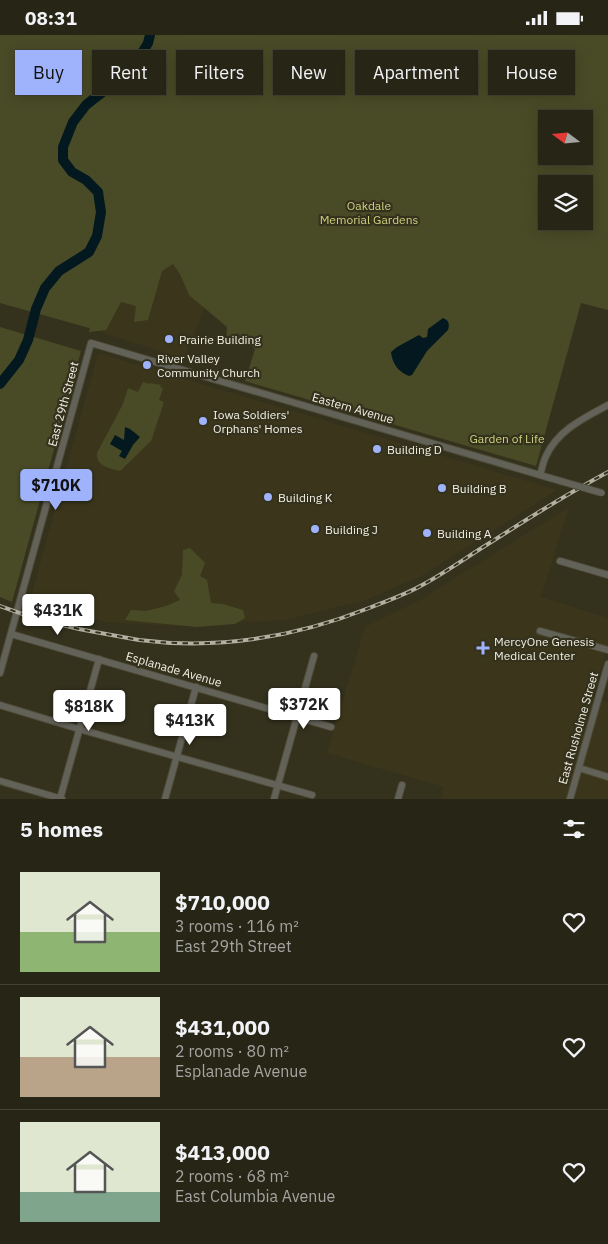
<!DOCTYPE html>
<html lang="en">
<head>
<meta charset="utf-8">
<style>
	body { margin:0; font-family:"IBM Plex Sans",sans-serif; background:#2f2d1f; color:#f1f3f6; height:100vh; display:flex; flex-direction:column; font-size:19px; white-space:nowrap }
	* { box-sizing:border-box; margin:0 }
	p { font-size:16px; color:#a4a5a1 }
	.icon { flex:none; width:28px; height:28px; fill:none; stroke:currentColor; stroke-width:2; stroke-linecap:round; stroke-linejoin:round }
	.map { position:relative; height:764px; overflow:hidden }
	.drawer { display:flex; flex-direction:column; background:#272516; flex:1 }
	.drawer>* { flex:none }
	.hud { position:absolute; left:15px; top:15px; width:579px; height:45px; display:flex; gap:10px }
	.needle { width:32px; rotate:286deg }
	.controls { position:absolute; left:538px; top:75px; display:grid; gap:10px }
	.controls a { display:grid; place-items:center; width:55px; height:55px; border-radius:0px; background:#272516; box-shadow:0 2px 12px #0003,0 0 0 1px #434235; font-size:25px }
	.price { position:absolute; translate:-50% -42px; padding:0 11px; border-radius:5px; background:#fff; color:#222; font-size:16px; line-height:32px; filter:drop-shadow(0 1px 2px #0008) }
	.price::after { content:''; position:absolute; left:50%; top:30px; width:15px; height:11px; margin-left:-8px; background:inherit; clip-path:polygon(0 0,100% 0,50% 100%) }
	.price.on { background:#9fb3fd; color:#111 }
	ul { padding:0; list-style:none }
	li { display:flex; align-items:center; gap:15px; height:125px; padding:0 20px }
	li+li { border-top:1px solid #434235 }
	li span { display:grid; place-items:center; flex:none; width:140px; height:100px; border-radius:0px; color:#555 }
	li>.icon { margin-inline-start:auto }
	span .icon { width:60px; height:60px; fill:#fffc; stroke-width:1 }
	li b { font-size:21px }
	h2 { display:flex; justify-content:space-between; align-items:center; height:60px; padding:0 20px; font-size:21px }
	.tag { padding:0 18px; border-radius:0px; background:#272516; box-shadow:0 2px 12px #0003,0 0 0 1px #434235; font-size:18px; line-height:45px }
	.tag.on { background:#9fb3fd; color:#111 }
	.status { display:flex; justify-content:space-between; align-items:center; height:35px; padding:0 25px; background:#272516; direction:ltr }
	.status svg { height:14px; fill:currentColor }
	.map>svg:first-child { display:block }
	.built { fill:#3b361b }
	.green { fill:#494b27; fill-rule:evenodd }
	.water { fill:#03191f }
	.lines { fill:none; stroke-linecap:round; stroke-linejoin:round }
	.river { stroke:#03191f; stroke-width:10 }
	.minor-casing { stroke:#4f4c39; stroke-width:8 }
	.minor { stroke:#626259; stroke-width:6 }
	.rail-casing { stroke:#b2b0a1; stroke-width:4 }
	.rail { stroke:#34311d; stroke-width:2; stroke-dasharray:5.5; stroke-linecap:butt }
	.minor-bridge-casing { stroke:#4f4c39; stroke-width:8; stroke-linecap:butt }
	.minor-bridge { stroke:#626259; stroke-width:6 }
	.poi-dot { fill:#9fb3fd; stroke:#34311d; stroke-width:2 }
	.labels { text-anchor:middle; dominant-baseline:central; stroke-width:4.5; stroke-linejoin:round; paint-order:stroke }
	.park-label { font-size:12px; fill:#cdd27e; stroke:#34311d }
	.poi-label { font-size:12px; fill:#f2f0e4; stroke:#34311d; text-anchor:start }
	.street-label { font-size:12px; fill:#f2f0e4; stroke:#34311d }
</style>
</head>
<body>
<div class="status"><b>08:31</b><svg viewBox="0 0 49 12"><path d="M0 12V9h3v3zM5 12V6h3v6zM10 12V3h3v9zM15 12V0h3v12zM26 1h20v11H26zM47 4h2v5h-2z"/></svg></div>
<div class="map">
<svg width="608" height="764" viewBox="0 0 608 764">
	<rect width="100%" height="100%" fill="#34311d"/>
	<g class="built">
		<polygon points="132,153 160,162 206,269 184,324 89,293"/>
		<polygon points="98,318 557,455 423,540 366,565 285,585 176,591 106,587 29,569"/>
		<polygon points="569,472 541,562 608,583 608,608 593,662 608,667 608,764 441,764 444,752 327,718 365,592 420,565"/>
	</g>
	<g class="green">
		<path d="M0,0H608V275L581,268L536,431L245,346L255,314L237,298L231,310L226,307L227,292L189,260L180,239L173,229L162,236L148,285L134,287L136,271L121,267L106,295L89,297L90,292L89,293L0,268ZM546,84H584V121H546ZM546,149H584V186H546Z"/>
		<polygon points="0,292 81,316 12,567 0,562"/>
		<path d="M143,347L150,349V348L161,350L160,352L163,353L159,365L164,367L151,406L120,436C109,433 96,431 97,418L123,369L128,353L138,357Z"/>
		<polygon points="190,513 205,528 200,541 207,545 211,568 223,569 243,575 245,583 235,589 197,592 125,585 131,575 146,576 166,571 180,565 174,556 182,540 183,515"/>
	</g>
	<g class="water">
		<path d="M443,283C449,285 450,290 448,295L427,316L412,340L409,341C398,337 392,328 391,317L397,312L419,300L423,303L427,302L428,294Z"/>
		<polygon points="125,392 130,394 140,402 133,410 125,424 119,421 122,416 110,409 115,400 124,405"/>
	</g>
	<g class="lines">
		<polyline class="river" points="0,349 19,325 28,305 36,274 45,253 59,236 89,217 97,201 101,177 98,157 86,145 72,137 63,125 63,112 73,87 86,70 133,33 148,8 150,0"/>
		<g class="minor-casing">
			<g id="minor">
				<path d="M540,440C542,434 543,427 546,421C558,395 584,383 608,370"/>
				<polyline points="560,526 608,540"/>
				<polyline points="540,596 608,615"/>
				<polyline points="11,599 331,692"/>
				<polyline points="0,638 91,308 550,443"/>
				<polyline points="0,670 79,694 312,760"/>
				<polyline points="579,733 608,742"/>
				<polyline points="0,746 62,764"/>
				<polyline points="60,764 99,624"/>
				<polyline points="165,764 196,652"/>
				<polyline points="274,764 314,621"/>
				<polyline points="398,764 402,750"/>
				<polyline points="570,764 608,629"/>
			</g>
		</g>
		<use href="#minor" class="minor"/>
		<g class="rail-casing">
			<path id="rail" d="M0,571C34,584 70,593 106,599C117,601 128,603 139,605C217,615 296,602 369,573C387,566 407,559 424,549C446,537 467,522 488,509C527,484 567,459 608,437"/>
		</g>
		<use href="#rail" class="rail"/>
		<g class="minor-bridge-casing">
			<polyline id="minor-bridge" points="550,443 602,458"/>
		</g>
		<use href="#minor-bridge" class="minor-bridge"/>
	</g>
	<g class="poi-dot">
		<circle cx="169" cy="304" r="5"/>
		<circle cx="147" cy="330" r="5"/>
		<circle cx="203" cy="386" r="5"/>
		<circle cx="377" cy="414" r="5"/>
		<circle cx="442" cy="453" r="5"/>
		<circle cx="268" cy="462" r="5"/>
		<circle cx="315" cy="494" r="5"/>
		<circle cx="427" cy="498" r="5"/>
		<path d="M480.5 605.5h5v5h5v5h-5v5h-5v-5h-5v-5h5z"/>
	</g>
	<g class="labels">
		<g class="park-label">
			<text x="369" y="170">Oakdale<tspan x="369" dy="14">Memorial Gardens</tspan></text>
			<text x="507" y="403">Garden of Life</text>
		</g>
		<g class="poi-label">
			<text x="179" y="304">Prairie Building</text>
			<text x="157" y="323">River Valley<tspan x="157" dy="14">Community Church</tspan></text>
			<text x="213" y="379">Iowa Soldiers'<tspan x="213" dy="14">Orphans' Homes</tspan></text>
			<text x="387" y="414">Building D</text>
			<text x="452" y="453">Building B</text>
			<text x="278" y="462">Building K</text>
			<text x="325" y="494">Building J</text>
			<text x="437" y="498">Building A</text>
			<text x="494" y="606">MercyOne Genesis<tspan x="494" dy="14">Medical Center</tspan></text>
		</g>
		<g class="street-label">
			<text transform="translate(63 369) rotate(-75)">East 29th Street</text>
			<text transform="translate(353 373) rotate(16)">Eastern Avenue</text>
			<text transform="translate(174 634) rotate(16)">Esplanade Avenue</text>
			<text transform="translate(578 693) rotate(-74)">East Rusholme Street</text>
		</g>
	</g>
</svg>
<div class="controls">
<a><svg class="needle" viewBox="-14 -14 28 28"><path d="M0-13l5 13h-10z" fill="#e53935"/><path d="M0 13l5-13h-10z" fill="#a4a5a1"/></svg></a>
<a><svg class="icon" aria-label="layers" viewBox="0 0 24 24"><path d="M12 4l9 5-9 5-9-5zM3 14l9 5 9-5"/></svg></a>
</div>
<b class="price on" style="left:56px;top:476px">$710K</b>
<b class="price" style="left:58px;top:601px">$431K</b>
<b class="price" style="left:304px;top:695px">$372K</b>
<b class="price" style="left:89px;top:697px">$818K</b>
<b class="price" style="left:190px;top:711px">$413K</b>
<div class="hud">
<a class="tag on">Buy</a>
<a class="tag">Rent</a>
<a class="tag">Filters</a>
<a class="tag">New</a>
<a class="tag">Apartment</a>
<a class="tag">House</a>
</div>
</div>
<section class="drawer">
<h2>5 homes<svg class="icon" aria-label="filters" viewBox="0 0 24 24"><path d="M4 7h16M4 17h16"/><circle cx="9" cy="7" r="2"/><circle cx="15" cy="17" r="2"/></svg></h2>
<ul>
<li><span style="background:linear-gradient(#dfe7d0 60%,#8fb573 0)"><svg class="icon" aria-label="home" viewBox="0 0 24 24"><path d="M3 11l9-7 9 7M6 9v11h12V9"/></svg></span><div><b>$710,000</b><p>3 rooms · 116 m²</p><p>East 29th Street</p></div><svg class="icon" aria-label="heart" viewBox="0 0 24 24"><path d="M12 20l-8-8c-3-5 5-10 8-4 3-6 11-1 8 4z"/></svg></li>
<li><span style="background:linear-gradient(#dfe7d0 60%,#b9a48a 0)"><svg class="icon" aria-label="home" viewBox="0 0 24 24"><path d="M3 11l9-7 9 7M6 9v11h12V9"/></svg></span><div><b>$431,000</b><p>2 rooms · 80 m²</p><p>Esplanade Avenue</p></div><svg class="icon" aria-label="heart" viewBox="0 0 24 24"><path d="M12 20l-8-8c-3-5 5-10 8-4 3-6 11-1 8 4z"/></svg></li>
<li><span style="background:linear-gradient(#dfe7d0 70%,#7fa58c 0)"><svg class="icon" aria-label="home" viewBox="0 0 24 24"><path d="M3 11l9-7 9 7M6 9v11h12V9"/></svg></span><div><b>$413,000</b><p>2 rooms · 68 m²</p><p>East Columbia Avenue</p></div><svg class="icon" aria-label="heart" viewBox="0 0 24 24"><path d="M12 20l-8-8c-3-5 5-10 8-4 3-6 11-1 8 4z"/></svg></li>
</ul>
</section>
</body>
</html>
